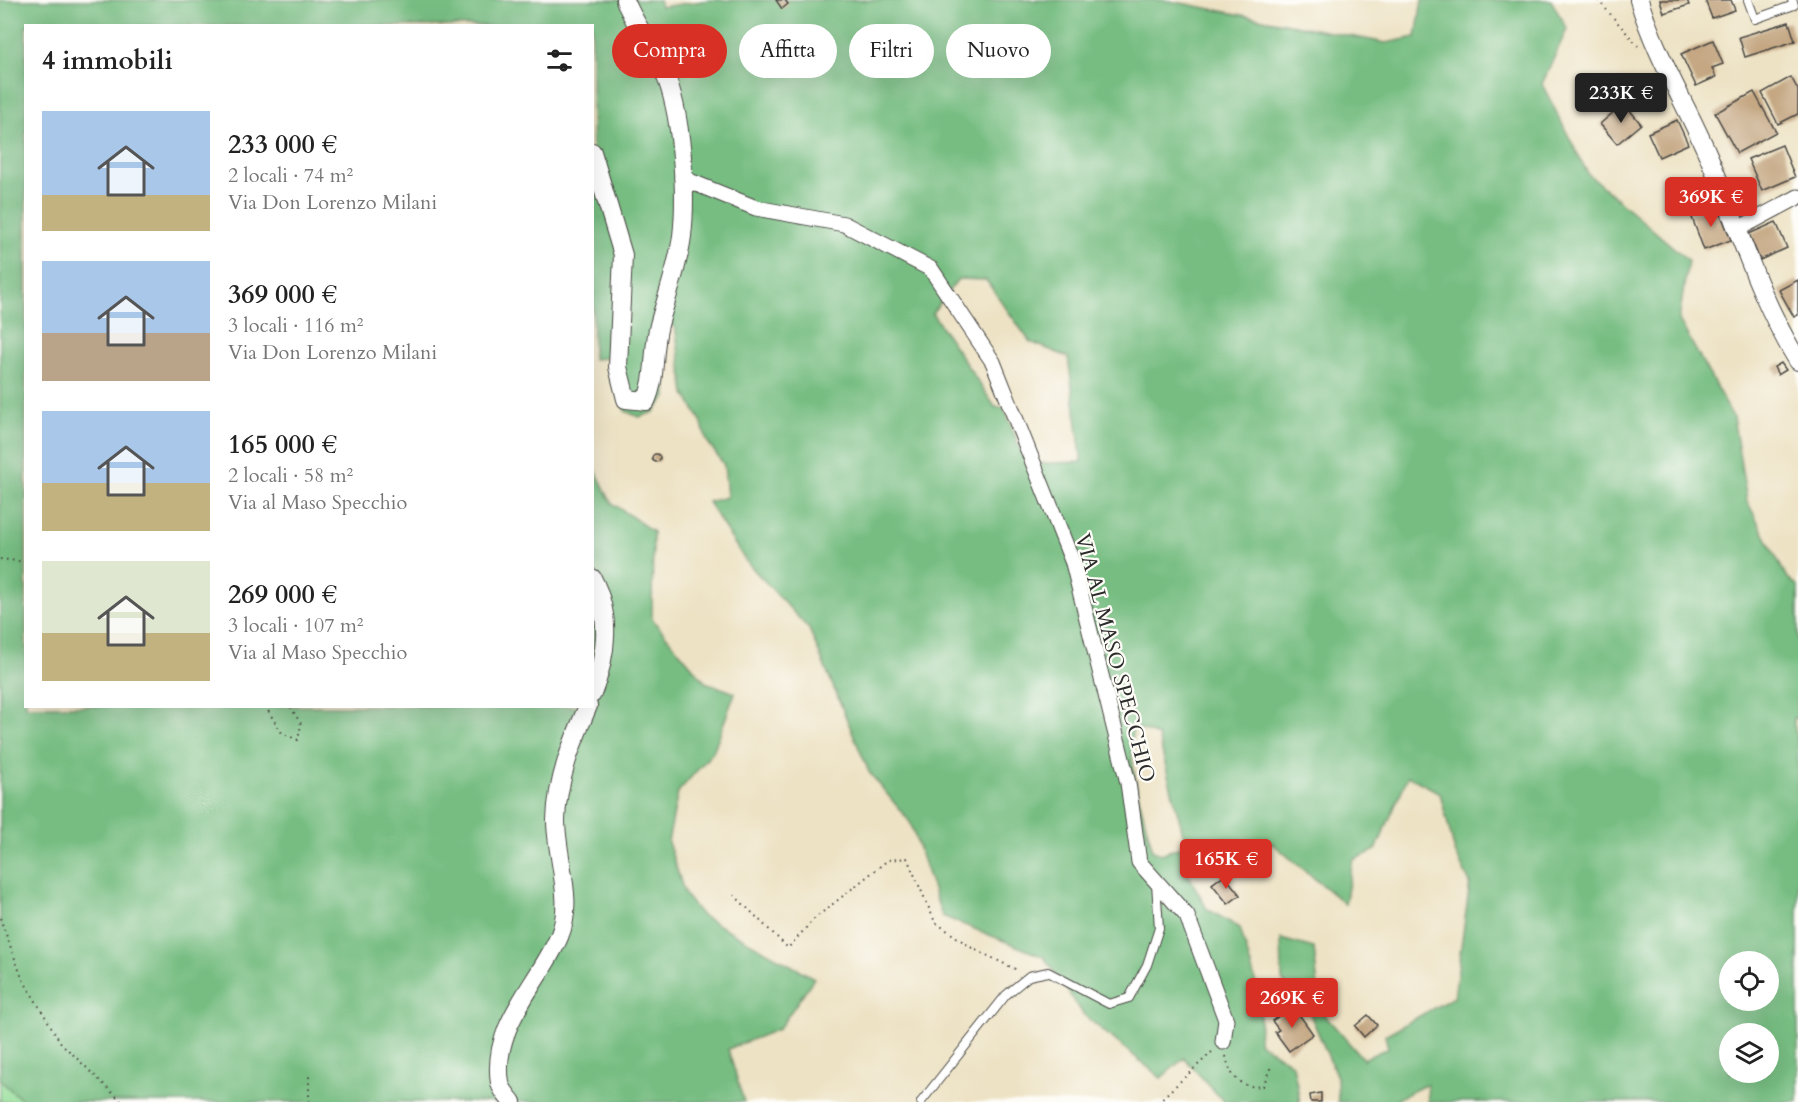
<!DOCTYPE html>
<html lang="it">
<head>
<meta charset="utf-8">
<style>
	body { margin:0; font-family:Cardo,serif; background:#f2f2f2; color:#222; height:100vh; display:flex; flex-direction:column; font-size:22px; white-space:nowrap }
	* { box-sizing:border-box; margin:0 }
	p { font-size:20px; color:#767676 }
	.icon { flex:none; width:33px; height:33px; fill:none; stroke:currentColor; stroke-width:2; stroke-linecap:round; stroke-linejoin:round }
	.map { position:relative; flex:1; overflow:hidden }
	.sheet { position:absolute; left:24px; top:24px; width:570px; height:684px; display:flex; flex-direction:column; background:#fff; border-radius:0px; box-shadow:0 6px 24px #0002 }
	.sheet>* { flex:none }
	.top-card { position:absolute; left:612px; top:24px; width:570px; height:54px; display:flex; gap:12px }
	.controls { position:absolute; left:1719px; top:951px; display:grid; gap:12px }
	.controls a { display:grid; place-items:center; width:60px; height:60px; border-radius:50%; background:#fff; box-shadow:0 6px 24px #0002; font-size:30px }
	.price { position:absolute; translate:-50% -51px; padding:0 14px; border-radius:6px; background:#d93025; color:#fff; font-size:20px; line-height:39px; filter:drop-shadow(0 2px 3px #0008) }
	.price::after { content:''; position:absolute; left:50%; top:36px; width:18px; height:14px; margin-left:-9px; background:inherit; clip-path:polygon(0 0,100% 0,50% 100%) }
	.price.selected { background:#222; color:#fff }
	ul { padding:0; list-style:none }
	li { display:flex; align-items:center; gap:18px; height:150px; padding:0 18px }
	li span { display:grid; place-items:center; flex:none; width:168px; height:120px; border-radius:0px; color:#555 }
	li>.icon { margin-inline-start:auto }
	span .icon { width:72px; height:72px; fill:#fffc; stroke-width:1 }
	li b { font-size:26px }
	h2 { display:flex; justify-content:space-between; align-items:center; height:72px; padding:0 18px; font-size:26px }
	.chip { padding:0 21px; border-radius:27px; background:#fff; box-shadow:0 6px 24px #0002; font-size:21px; line-height:54px }
	.chip.selected { background:#d93025; color:#fff }
	.map>svg:first-child { display:block }
	.green { fill:#94de9a; stroke:#608462; stroke-width:1.5 }
	.forest { fill:#77bd82; stroke:#517456; stroke-width:1.5; fill-rule:evenodd }
	.building { fill:#c5a783 }
	.lines { fill:none; stroke-linecap:round; stroke-linejoin:round }
	.service-casing { stroke:#484642; stroke-width:10 }
	.minor-casing { stroke:#484642; stroke-width:17 }
	.tertiary-casing { stroke:#484642; stroke-width:20 }
	.path { stroke:#484642; stroke-width:2; stroke-dasharray:1.5 4.5; stroke-linecap:butt }
	.service { stroke:#fff; stroke-width:8 }
	.minor { stroke:#fff; stroke-width:15 }
	.tertiary { stroke:#fff; stroke-width:18 }
	.labels { text-anchor:middle; dominant-baseline:central; stroke-width:4.5; stroke-linejoin:round; paint-order:stroke }
	.street-label { font-size:21px; fill:#2b2b2b; stroke:#fdfcf7 }
</style>
</head>
<body>
<div class="map">
<svg width="1798" height="1102" viewBox="0 0 1798 1102">
	<rect width="100%" height="100%" fill="#fdfcf7"/>
	<filter id="ink" filterUnits="userSpaceOnUse"><feTurbulence type="fractalNoise" baseFrequency=".0167" numOctaves="2"/><feDisplacementMap in="SourceGraphic" scale="12" xChannelSelector="R" yChannelSelector="G"/><feConvolveMatrix kernelMatrix="1 2 1 2 8 2 1 2 1" color-interpolation-filters="sRGB"/></filter>
	<filter id="wash" filterUnits="userSpaceOnUse"><feTurbulence type="fractalNoise" baseFrequency=".008" numOctaves="4" result="noise"/><feDisplacementMap in="SourceGraphic" scale="24" xChannelSelector="R" yChannelSelector="G"/><feGaussianBlur stdDeviation="1.35" result="paint"/><feColorMatrix in="noise" values="0 0 0 0 0 0 0 0 0 0 0 0 0 0 0 0 0 1.4 0 .05"/><feComposite in="paint" operator="in"/></filter>
	<g filter="url(#wash)">
		<rect width="100%" height="100%" fill="#ede2c4"/>
		<polygon class="green" points="0,1080 24,1102 0,1102"/>
		<path class="forest" d="M0,0H659L661,7L709,0H1165L1386,43L1416,37L1422,0H1551L1567,29L1542,84L1588,174L1688,260L1679,320L1733,417L1747,501L1786,576L1798,587V718H1793L1798,745V1102H1428L1427,1084L1391,1102H1338L1337,1077L1310,1014L1282,980L1281,939L1314,948L1320,1010L1363,1059L1388,1048L1385,1035L1454,997L1470,883L1455,852L1440,793L1408,776L1376,850L1353,860L1345,904L1273,844L1184,866L1207,909L1240,928L1261,1001L1259,1042L1293,1065L1300,1102H1224L1184,1058L1161,1078L1084,1015L1044,957L942,916L910,822L869,772L809,629L745,560L708,502L727,497L724,465L707,441L701,421L685,394L675,326H667L666,397L654,412L639,417L625,411L610,378L608,358L593,359L592,26H26V706H592L593,465L611,502L653,532L652,619L705,682L735,693L713,752L678,792L668,842L685,895L702,916L814,978L779,1029L728,1049L744,1102H24L0,1080ZM958,279L986,280L1030,342L1068,357L1082,462L1026,464L1004,408L995,407L932,313ZM1133,726L1158,736L1186,845L1161,854L1153,851C1143,812 1127,766 1133,726ZM1730,962H1768V1000H1730ZM1730,1034H1768V1072H1730Z"/>
		<g id="blocks">
			<g class="building">
				<polygon points="776,0 785,0 788,4 782,9"/>
				<polygon points="1660,0 1687,0 1689,5 1664,13"/>
				<polygon points="1705,0 1731,0 1735,10 1712,18"/>
				<polygon points="1789,22 1795,41 1745,57 1739,37"/>
				<polygon points="1713,40 1723,64 1712,68 1716,77 1696,86 1681,54"/>
				<polygon points="1791,77 1798,90 1798,114 1778,124 1762,93"/>
				<polygon points="1754,92 1776,132 1737,153 1715,113"/>
				<polygon points="1624,103 1641,124 1617,144 1600,124"/>
				<polygon points="1677,120 1688,144 1659,157 1648,133"/>
				<polygon points="1782,145 1795,177 1762,191 1748,159"/>
				<polygon points="1717,205 1731,240 1704,250 1691,215"/>
				<polygon points="1776,222 1787,248 1760,260 1749,234"/>
				<polygon points="1798,280 1798,315 1794,317 1779,290"/>
				<polygon points="1781,363 1786,370 1778,375 1774,367"/>
				<circle cx="656" cy="458" r="4"/>
				<polygon points="1224,875 1240,895 1228,904 1212,884"/>
				<polygon points="1293,1006 1313,1034 1289,1051 1275,1032 1279,1030 1272,1021"/>
				<polygon points="1368,1015 1377,1025 1364,1037 1355,1026"/>
				<polygon points="1321,1093 1321,1102 1311,1102 1310,1095"/>
			</g>
		</g>
	</g>
	<g filter="url(#ink)">
		<use href="#blocks" fill-opacity="0" stroke="#484642" stroke-width="1.5"/>
		<g class="lines">
			<g class="service-casing">
				<g id="service">
					<polyline points="1748,0 1755,19 1794,5 1792,0"/>
					<polyline points="921,1102 1006,995 1029,976 1048,972 1109,1004 1129,998 1147,965 1159,928 1156,883"/>
				</g>
			</g>
			<g class="minor-casing">
				<g id="minor">
					<polyline points="682,178 756,208 844,224 931,269 993,362 1073,563 1128,783 1139,862 1187,916 1226,1020 1223,1042"/>
					<polyline points="1738,229 1798,197"/>
				</g>
			</g>
			<g class="tertiary-casing">
				<g id="tertiary">
					<path d="M1639,0C1655,54 1686,104 1708,155C1738,226 1758,296 1798,361"/>
					<path d="M592,152L623,255L618,367L626,399L646,401C657,377 652,351 659,325C667,295 678,267 682,236C687,193 682,112 664,72C653,47 635,26 625,0"/>
					<path d="M592,578C612,616 607,655 592,694"/>
					<path d="M512,1102C508,1097 501,1089 500,1083C491,1026 538,985 559,937C575,901 556,858 556,820C557,780 572,743 588,706"/>
				</g>
			</g>
			<g class="path">
				<polyline points="1598,0 1638,46"/>
				<polyline points="0,559 26,562"/>
				<polyline points="265,706 282,733 298,740 301,724 290,706"/>
				<polyline points="734,895 788,948 814,919 888,860 907,858 935,922 972,948 1019,971"/>
				<polyline points="0,918 22,978 61,1043 122,1102"/>
				<path d="M1226,1056C1230,1078 1241,1089 1263,1086L1272,1064"/>
				<polyline points="309,1102 309,1076"/>
				<polyline points="1158,1102 1212,1052"/>
			</g>
			<use href="#service" class="service"/>
			<use href="#minor" class="minor"/>
			<use href="#tertiary" class="tertiary"/>
		</g>
	</g>
	<g class="labels">
		<g class="street-label">
			<text transform="translate(1115 658) rotate(75)">VIA AL MASO SPECCHIO</text>
		</g>
	</g>
</svg>
<div class="controls">
<a><svg class="icon" aria-label="locate" viewBox="0 0 24 24"><circle cx="12" cy="12" r="6"/><path d="M12 2v4M12 18v4M2 12h4M18 12h4"/></svg></a>
<a><svg class="icon" aria-label="layers" viewBox="0 0 24 24"><path d="M12 4l9 5-9 5-9-5zM3 14l9 5 9-5"/></svg></a>
</div>
<b class="price selected" style="left:1621px;top:124px">233K €</b>
<b class="price" style="left:1711px;top:228px">369K €</b>
<b class="price" style="left:1226px;top:890px">165K €</b>
<b class="price" style="left:1292px;top:1029px">269K €</b>
<div class="top-card">
<a class="chip selected">Compra</a>
<a class="chip">Affitta</a>
<a class="chip">Filtri</a>
<a class="chip">Nuovo</a>
</div>
<section class="sheet">
<h2>4 immobili<svg class="icon" aria-label="filters" viewBox="0 0 24 24"><path d="M4 7h16M4 17h16"/><circle cx="9" cy="7" r="2"/><circle cx="15" cy="17" r="2"/></svg></h2>
<ul>
<li><span style="background:linear-gradient(#a9c7e8 70%,#c2b280 0)"><svg class="icon" aria-label="home" viewBox="0 0 24 24"><path d="M3 11l9-7 9 7M6 9v11h12V9"/></svg></span><div><b>233 000 €</b><p>2 locali · 74 m²</p><p>Via Don Lorenzo Milani</p></div></li>
<li><span style="background:linear-gradient(#a9c7e8 60%,#b9a48a 0)"><svg class="icon" aria-label="home" viewBox="0 0 24 24"><path d="M3 11l9-7 9 7M6 9v11h12V9"/></svg></span><div><b>369 000 €</b><p>3 locali · 116 m²</p><p>Via Don Lorenzo Milani</p></div></li>
<li><span style="background:linear-gradient(#a9c7e8 60%,#c2b280 0)"><svg class="icon" aria-label="home" viewBox="0 0 24 24"><path d="M3 11l9-7 9 7M6 9v11h12V9"/></svg></span><div><b>165 000 €</b><p>2 locali · 58 m²</p><p>Via al Maso Specchio</p></div></li>
<li><span style="background:linear-gradient(#dfe7d0 60%,#c2b280 0)"><svg class="icon" aria-label="home" viewBox="0 0 24 24"><path d="M3 11l9-7 9 7M6 9v11h12V9"/></svg></span><div><b>269 000 €</b><p>3 locali · 107 m²</p><p>Via al Maso Specchio</p></div></li>
</ul>
</section>
</div>
</body>
</html>
